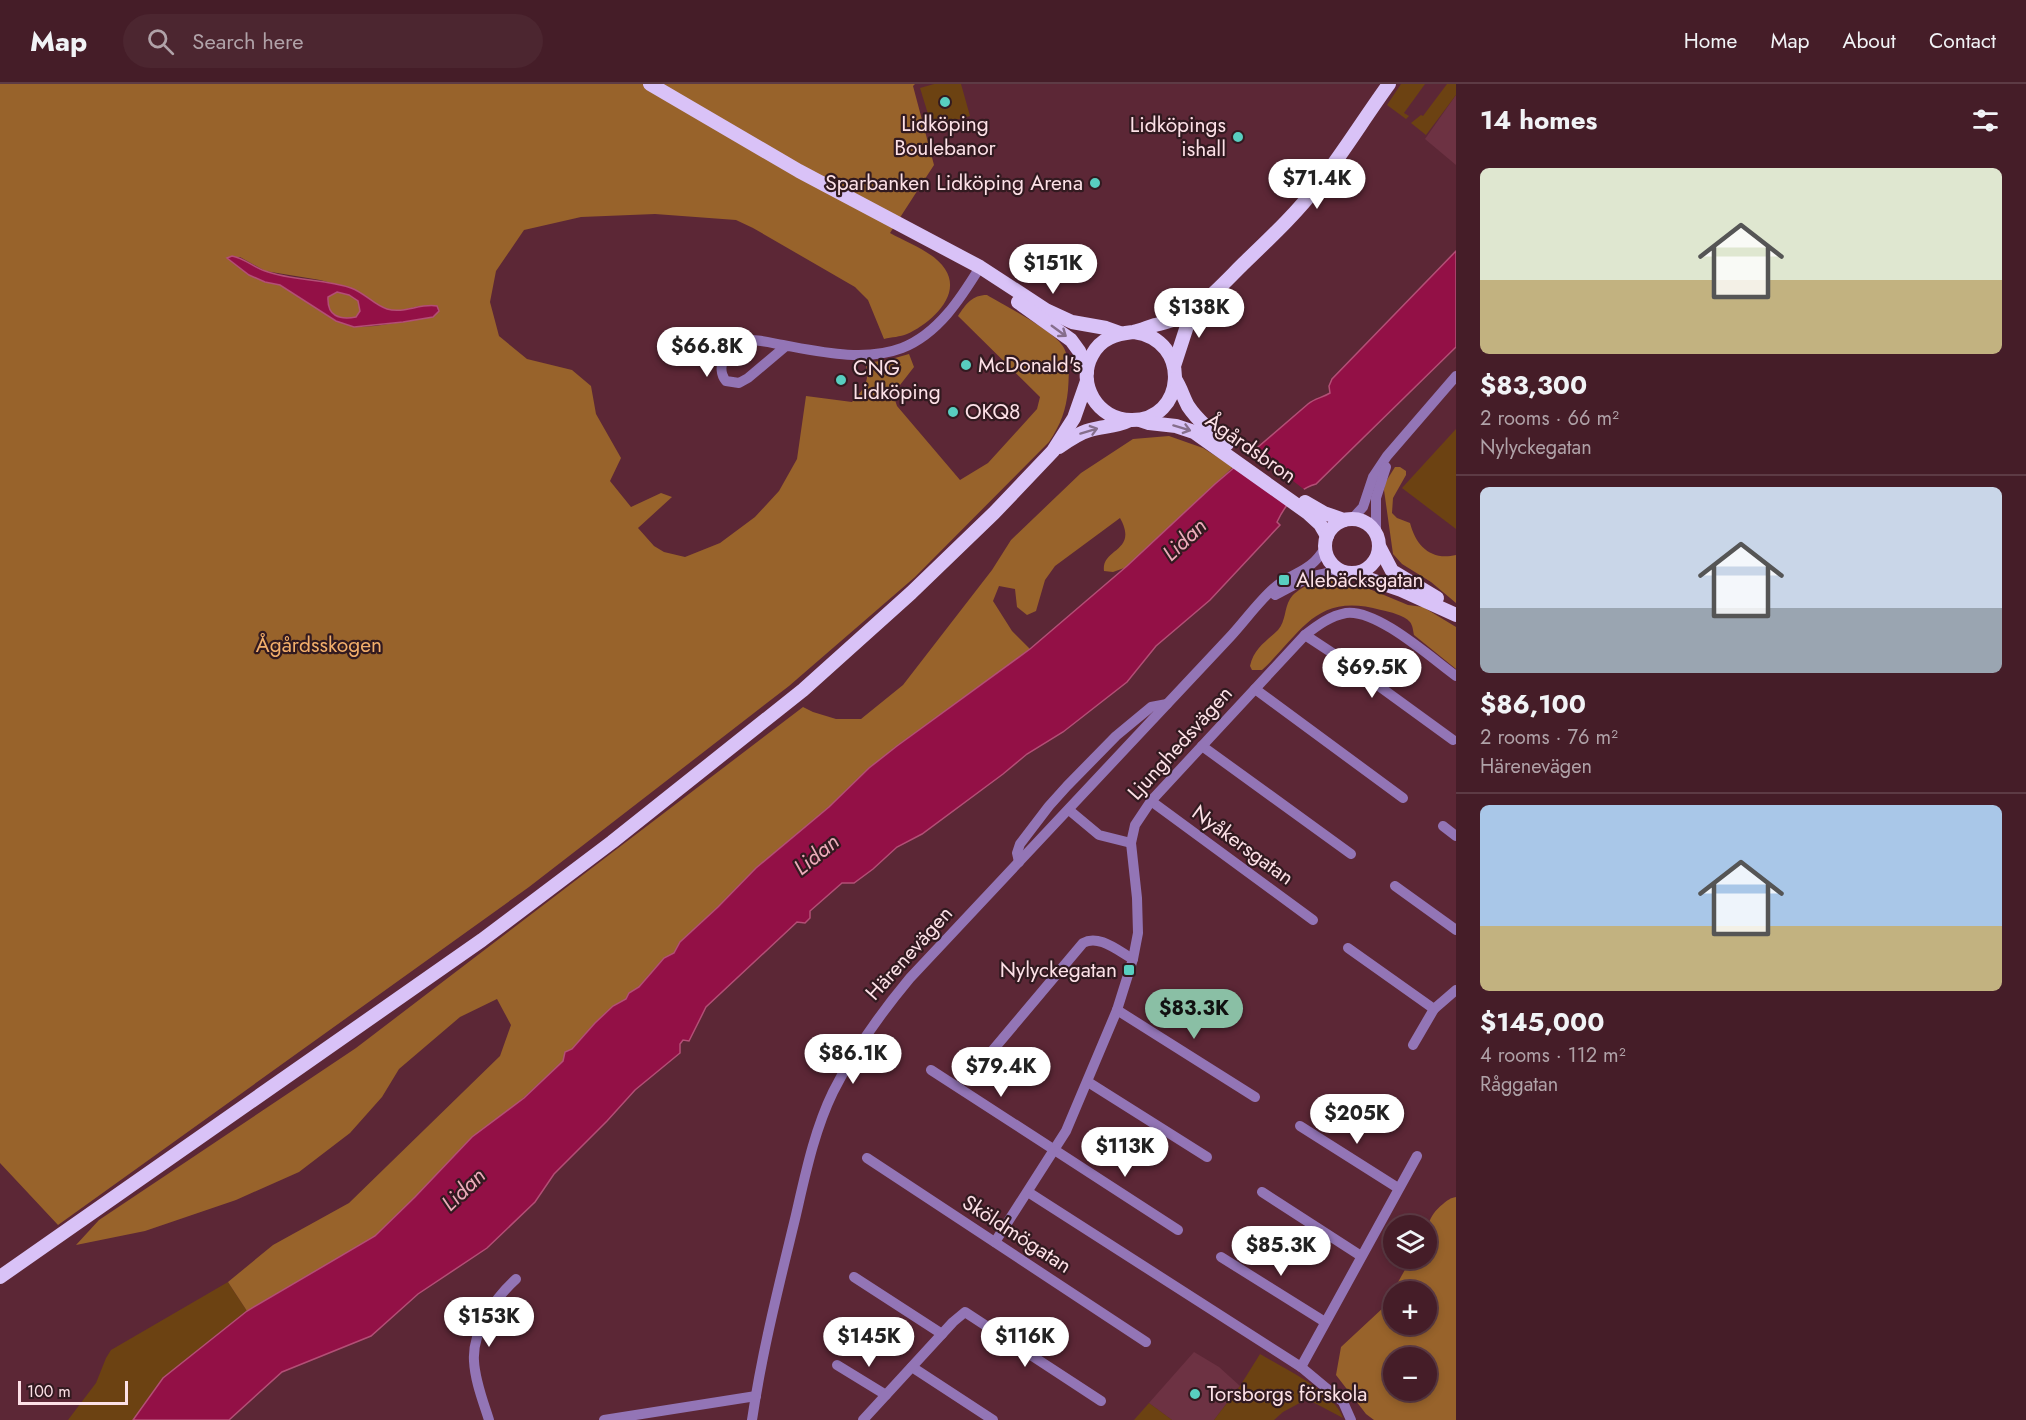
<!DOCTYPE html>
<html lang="en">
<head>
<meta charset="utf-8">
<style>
	body { margin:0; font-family:Jost,sans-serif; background:#4c2630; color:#f1f3f6; height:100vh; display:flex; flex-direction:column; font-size:22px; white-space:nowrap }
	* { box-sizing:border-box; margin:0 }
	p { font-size:20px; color:#b0a2a8 }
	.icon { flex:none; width:33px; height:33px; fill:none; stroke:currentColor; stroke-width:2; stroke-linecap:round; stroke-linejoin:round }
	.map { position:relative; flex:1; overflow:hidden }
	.details { display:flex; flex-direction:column; background:#451d28; width:570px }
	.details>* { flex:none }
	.buttons { position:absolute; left:1383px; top:1131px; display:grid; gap:12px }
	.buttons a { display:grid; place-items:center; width:54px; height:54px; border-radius:50%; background:#451d28; box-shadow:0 3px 9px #0003,0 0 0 2px #5d3b45; font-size:30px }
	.scale { position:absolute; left:18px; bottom:15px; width:110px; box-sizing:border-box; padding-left:6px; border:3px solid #fde1e7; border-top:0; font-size:16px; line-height:21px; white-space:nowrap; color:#fde1e7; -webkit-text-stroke:4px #321a20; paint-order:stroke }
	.price { position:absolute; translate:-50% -51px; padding:0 14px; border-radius:21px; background:#fff; color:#222; font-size:20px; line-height:39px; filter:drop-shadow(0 2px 3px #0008) }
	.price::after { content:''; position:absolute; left:50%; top:36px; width:18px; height:14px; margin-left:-9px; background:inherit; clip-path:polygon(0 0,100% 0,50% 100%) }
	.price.on { background:#8abfa5; color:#111 }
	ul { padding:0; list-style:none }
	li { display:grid; align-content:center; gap:12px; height:318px; padding:0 24px }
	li+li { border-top:2px solid #5d3b45 }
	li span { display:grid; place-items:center; height:186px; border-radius:9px; color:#555 }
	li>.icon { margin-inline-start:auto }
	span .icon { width:108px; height:108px; fill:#fffc; stroke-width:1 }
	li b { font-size:26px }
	h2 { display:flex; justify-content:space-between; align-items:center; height:72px; padding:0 24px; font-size:26px }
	header { display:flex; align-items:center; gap:36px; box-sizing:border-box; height:84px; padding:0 30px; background:#451d28; border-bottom:2px solid #5d3b45 }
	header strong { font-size:28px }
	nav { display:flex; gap:33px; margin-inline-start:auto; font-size:21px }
	.search { width:420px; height:54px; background:#4c2630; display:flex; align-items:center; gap:15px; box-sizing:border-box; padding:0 21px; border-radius:33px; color:#b0a2a8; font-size:22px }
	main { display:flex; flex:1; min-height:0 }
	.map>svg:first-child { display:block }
	.built { fill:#6d3243 }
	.green { fill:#6c4212 }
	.forest { fill:#98632b; fill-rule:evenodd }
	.water { fill:#931046; stroke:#b34f76; stroke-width:1.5; fill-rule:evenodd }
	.pier { fill:#5c2736 }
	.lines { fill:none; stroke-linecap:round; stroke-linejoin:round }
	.minor { stroke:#9375b6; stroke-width:10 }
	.major { stroke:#d9c2f7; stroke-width:14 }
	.oneway { stroke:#866e8c }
	.poi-dot { fill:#58cec0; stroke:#321a20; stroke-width:2 }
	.labels { text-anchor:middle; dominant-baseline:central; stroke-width:4.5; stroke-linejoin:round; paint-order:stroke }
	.poi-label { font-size:21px; fill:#fde1e7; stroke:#321a20; text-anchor:start }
	.street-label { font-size:21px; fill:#fde1e7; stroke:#321a20 }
	.park-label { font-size:21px; fill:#f3af6b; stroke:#321a20 }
	.water-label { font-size:22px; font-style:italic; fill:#ecacba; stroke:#321a20 }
</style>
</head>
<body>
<header>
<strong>Map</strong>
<div class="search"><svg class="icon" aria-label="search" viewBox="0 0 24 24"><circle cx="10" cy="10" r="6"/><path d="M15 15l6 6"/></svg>Search here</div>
<nav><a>Home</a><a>Map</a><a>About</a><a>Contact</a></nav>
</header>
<main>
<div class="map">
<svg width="1456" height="1336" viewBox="0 0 1456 1336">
	<rect width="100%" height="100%" fill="#5c2736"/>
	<g class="built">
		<polygon points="1456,11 1456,81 1425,55"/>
		<polygon points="1194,1268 1219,1283 1240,1302 1214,1336 1172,1336 1149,1319"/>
	</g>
	<g class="green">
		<polygon points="934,0 961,0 970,32 932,43 920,4"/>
		<polygon points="1401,0 1425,0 1404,29 1409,32 1406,35 1387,21"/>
		<polygon points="1447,0 1456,0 1456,11 1426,51 1411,39 1421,31 1423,32"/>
		<polygon points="1456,345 1456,445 1402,404"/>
		<polygon points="228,1198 247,1227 163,1294 133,1336 68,1336 96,1299 106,1274 111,1266"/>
		<path d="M1260,1270C1283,1284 1335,1308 1343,1334L1307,1315L1283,1328L1274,1336H1214L1240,1302Z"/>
		<polygon points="1149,1319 1172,1336 1134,1336"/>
	</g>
	<g class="forest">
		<path d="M0,0H915L913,2L934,81L890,149C908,159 934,168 945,185C963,212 929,240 907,250C900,253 892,253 884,255L868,216L855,203L753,144L736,136L655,130L581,133L524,146L496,187L490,218L499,252L527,275L572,286L591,302L596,330L621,374L610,397L631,423L661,409L672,413L638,444L654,462L664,468L685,473L720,459L755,433L779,407L797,375L806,312L852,318C864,305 871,296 865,279L888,276L909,270L914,283L893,310L897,322L960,396L988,379L1037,325L1040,313L958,232C966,220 972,211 987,211C1005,222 1055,247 1064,264C1070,277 1069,292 1068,306C1066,326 1061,340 1049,358L915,493L789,602L529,803L58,1141L0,1079ZM240,173L265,187L320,196L354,205L375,220L389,226H404L420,222L433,233L375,242L354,243L336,237L280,201L265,198L249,191L228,174Z"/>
		<path d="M337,208L349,211L359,217L360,227L356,233C338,236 327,232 328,212Z"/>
		<path d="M1169,352L1203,364L1233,383L1127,483L1113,488L1104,487C1101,464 1139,468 1120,434L1055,482L1045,496L1036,527L1027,531L1017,523L1015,505L999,502L993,517L1012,547L1030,565L897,662L869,684L829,723L756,784L718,823L680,858L674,869L664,874L639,903L629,909L626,915L613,922L595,939L572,965L565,968L563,977L375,1152L247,1227L228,1198L273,1161L349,1119L500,972L511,941L497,915L460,933L399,985L382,1013L350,1049L299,1088L236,1116L145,1147L76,1161L99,1136L356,964L803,623L813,628L836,635H861L903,601L992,486L1011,456L1081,389L1133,355Z"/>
		<path d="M1395,383H1400L1406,387V391L1393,414L1392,429L1397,434L1410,439C1416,462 1431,477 1456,471V519L1431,498L1402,480L1393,470L1384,406L1385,399Z"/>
		<path d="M1326,495H1339L1347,503L1367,504L1408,521L1423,523L1456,543V585L1414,551C1413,547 1413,542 1410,538C1404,531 1390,528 1381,526C1315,508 1302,549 1262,586H1252L1250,582C1254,564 1267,557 1278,546C1286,537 1284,525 1290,515C1296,505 1315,497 1326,495Z"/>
		<path d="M1456,1113V1336H1374L1366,1330L1336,1291L1341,1263L1384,1223L1411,1175L1426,1174C1426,1152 1424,1135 1443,1120C1448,1116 1450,1114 1456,1113ZM1394,1208H1426V1240H1394ZM1394,1274H1426V1306H1394Z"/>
	</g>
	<g class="water">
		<path d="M1456,167V263L1316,400C1298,405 1285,421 1277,438L1280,441L1210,516L1156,562L1127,598L1063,648L1027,670L1003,690L922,750L897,763L873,785L854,799H842L810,827V834L805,839L797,838L706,923L689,957L683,956L680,960V969L635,1006L607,1037L554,1090L535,1118L487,1164L418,1210L371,1252L282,1288L229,1336H133L163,1294L247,1227L375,1152L415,1113L472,1053L524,1014L563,977L565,968L572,965L595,939L613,922L626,915L629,909L639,903L664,874L674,869L680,858L718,823L756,784L829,723L869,684L897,662L1030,565L1127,482L1215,400L1308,320C1315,314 1322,314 1330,309L1329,302L1332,295Z"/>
		<path d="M232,172C244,174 253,183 265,187C293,197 324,195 351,204C365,209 374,221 387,225C404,230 420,219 437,222L439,227L433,233L403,238L354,243L336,237L280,201L265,198L249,191L227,174ZM337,208L349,211L358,217L360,227L356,233C339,236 327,232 328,213Z"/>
	</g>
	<polygon class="pier" points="1252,365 1306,407 1290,423 1234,380"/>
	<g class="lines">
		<g class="minor">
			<path d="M786,262L748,294L739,299L726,297C715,284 726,261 742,257C755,254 771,259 783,261C821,268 865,278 902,264C938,250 961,214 980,183"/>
			<polyline points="1353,434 1363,423 1373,393 1387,372 1456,292"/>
			<polyline points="1376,447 1376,414 1386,383"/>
			<polyline points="1275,511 1309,493 1341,486"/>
			<polyline points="1305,551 1343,576 1453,656"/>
			<polyline points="1255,605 1403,714"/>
			<polyline points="1202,662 1351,770"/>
			<polyline points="1151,717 1313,836"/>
			<polyline points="1069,726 1099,751 1131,759"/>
			<polyline points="1443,742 1456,752"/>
			<polyline points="1019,778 1017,769 1020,760 1049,722 1067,702 1116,652 1151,623 1167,620"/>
			<polyline points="1395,802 1456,846"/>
			<polyline points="1348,864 1434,925"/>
			<polyline points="1117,926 1255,1013"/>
			<polyline points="1413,961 1434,925 1456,906"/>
			<path d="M987,973L1083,859C1099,850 1118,867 1133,875"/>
			<polyline points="931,986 1178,1146"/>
			<polyline points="1088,998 1207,1073"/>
			<polyline points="1300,1042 1398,1104"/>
			<polyline points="867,1074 1146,1258"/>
			<polyline points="1028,1108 1301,1283 1343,1318 1351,1336"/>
			<polyline points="1262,1108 1361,1172"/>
			<path d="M995,1158L1066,1047L1117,926L1133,875L1138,849L1137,814L1131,759L1135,741L1151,717L1305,551C1318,541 1330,532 1346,529C1377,525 1430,573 1456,592"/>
			<polyline points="1221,1173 1325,1238"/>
			<polyline points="854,1193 942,1250"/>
			<polyline points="837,1281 886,1311"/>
			<polyline points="912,1283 993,1336"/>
			<polyline points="1301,1283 1417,1072"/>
			<path d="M489,1336C483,1317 475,1297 474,1277C472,1247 495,1214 516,1195"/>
			<polyline points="604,1336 756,1312"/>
			<path d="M752,1336C762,1268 779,1201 795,1135C805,1092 814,1047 833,1008C854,966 880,930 910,894L1229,554C1244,538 1258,518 1274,504C1295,486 1309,490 1325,464"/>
			<polyline points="863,1336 953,1238 965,1228 1101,1317"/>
		</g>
		<g class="major">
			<polyline points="650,0 799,87 980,183 1046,226 1072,238 1106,244 1120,249"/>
			<polyline points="1018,218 1071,256 1079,267 1087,288"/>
			<path d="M1134,248C1192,256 1186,337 1131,336C1098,336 1076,300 1092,271C1101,254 1116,250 1133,248C1140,247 1148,243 1155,241C1170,237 1184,234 1197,224C1213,211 1228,195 1243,180C1269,155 1296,130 1318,101C1343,69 1365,33 1389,0"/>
			<polyline points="1174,282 1187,242 1199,226"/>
			<path d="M1175,295C1181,304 1183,313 1188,322C1198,337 1213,349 1227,360"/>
			<polyline points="1140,336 1149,339 1176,342 1194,348 1308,429 1320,440 1327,452"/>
			<path d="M1059,363C1069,356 1079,349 1090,346C1104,342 1116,343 1130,336"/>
			<polyline points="1305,418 1324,429 1344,436"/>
			<circle cx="1352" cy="462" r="27"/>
			<polyline points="1380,464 1392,487 1437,514"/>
			<polyline points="1356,489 1366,494 1401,506 1456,531"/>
			<polyline points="0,1193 482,856 612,758 803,606 911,509 994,429 1053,367 1074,334 1087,297"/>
		</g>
	</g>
	<defs><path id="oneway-shaft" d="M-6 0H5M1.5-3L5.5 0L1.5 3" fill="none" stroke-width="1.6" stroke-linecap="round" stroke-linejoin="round" transform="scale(1.5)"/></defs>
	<g class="oneway">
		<use href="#oneway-shaft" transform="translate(1059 247) rotate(36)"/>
		<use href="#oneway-shaft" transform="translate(1182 344) rotate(17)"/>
		<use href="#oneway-shaft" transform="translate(1089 347) rotate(-17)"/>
	</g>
	<g class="poi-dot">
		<circle cx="945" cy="18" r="6"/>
		<circle cx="1238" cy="53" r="6"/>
		<circle cx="1095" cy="99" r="6"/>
		<circle cx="966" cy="281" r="6"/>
		<circle cx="841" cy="296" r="6"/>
		<circle cx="953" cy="328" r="6"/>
		<rect x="1278" y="490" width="12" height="12" rx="3"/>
		<rect x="1123" y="880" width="12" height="12" rx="3"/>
		<circle cx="1195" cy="1310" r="6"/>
	</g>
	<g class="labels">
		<g class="poi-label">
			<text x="945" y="40" text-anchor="middle">Lidköping<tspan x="945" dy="24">Boulebanor</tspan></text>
			<text x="1226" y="41" text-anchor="end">Lidköpings<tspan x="1226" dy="24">ishall</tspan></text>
			<text x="1083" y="99" text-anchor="end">Sparbanken Lidköping Arena</text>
			<text x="978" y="281">McDonald's</text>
			<text x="853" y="284">CNG<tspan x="853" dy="24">Lidköping</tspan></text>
			<text x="965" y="328">OKQ8</text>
			<text x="1296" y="496">Alebäcksgatan</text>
			<text x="1117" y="886" text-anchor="end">Nylyckegatan</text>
			<text x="1207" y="1310">Torsborgs förskola</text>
		</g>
		<g class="street-label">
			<text transform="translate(1251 364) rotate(35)">Ågårdsbron</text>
			<text transform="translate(1180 659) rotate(-48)">Ljunghedsvägen</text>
			<text transform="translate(1243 761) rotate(36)">Nyåkersgatan</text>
			<text transform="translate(909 869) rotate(-48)">Härenevägen</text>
			<text transform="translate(1017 1150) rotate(33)">Sköldmögatan</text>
		</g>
		<g class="park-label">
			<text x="319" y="561">Ågårdsskogen</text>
		</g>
		<g class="water-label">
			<text transform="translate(1184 455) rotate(-43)">Lidan</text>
			<text transform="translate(816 770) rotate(-39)">Lidan</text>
			<text transform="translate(463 1105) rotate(-44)">Lidan</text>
		</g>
	</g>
</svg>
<div class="buttons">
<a><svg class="icon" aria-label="layers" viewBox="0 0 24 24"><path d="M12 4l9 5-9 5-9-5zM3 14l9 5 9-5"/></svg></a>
<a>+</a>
<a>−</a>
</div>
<div class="scale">100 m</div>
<b class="price" style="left:1317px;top:126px">$71.4K</b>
<b class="price" style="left:1053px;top:211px">$151K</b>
<b class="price" style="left:1199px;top:255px">$138K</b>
<b class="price" style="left:707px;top:294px">$66.8K</b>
<b class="price" style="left:1372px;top:615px">$69.5K</b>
<b class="price on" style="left:1194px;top:956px">$83.3K</b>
<b class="price" style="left:853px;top:1001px">$86.1K</b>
<b class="price" style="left:1001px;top:1014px">$79.4K</b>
<b class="price" style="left:1357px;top:1061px">$205K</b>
<b class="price" style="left:1125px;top:1094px">$113K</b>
<b class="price" style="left:1281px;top:1193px">$85.3K</b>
<b class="price" style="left:489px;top:1264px">$153K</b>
<b class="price" style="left:869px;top:1284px">$145K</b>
<b class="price" style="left:1025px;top:1284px">$116K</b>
</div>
<section class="details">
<h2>14 homes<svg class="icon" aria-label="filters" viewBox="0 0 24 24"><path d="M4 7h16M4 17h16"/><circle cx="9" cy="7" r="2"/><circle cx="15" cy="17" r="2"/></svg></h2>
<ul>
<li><span style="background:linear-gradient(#dfe7d0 60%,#c2b280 0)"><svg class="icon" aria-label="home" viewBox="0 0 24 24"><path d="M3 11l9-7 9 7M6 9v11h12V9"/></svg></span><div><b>$83,300</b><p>2 rooms · 66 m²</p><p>Nylyckegatan</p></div></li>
<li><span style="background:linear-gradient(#c9d6e8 65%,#9aa5b1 0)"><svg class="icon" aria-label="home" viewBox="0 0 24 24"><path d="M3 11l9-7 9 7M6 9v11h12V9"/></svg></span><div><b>$86,100</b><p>2 rooms · 76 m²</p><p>Härenevägen</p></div></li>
<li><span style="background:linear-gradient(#a9c7e8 65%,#c2b280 0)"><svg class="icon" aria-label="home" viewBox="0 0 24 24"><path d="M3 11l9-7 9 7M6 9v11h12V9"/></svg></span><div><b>$145,000</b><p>4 rooms · 112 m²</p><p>Råggatan</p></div></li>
</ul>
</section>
</main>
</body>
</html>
